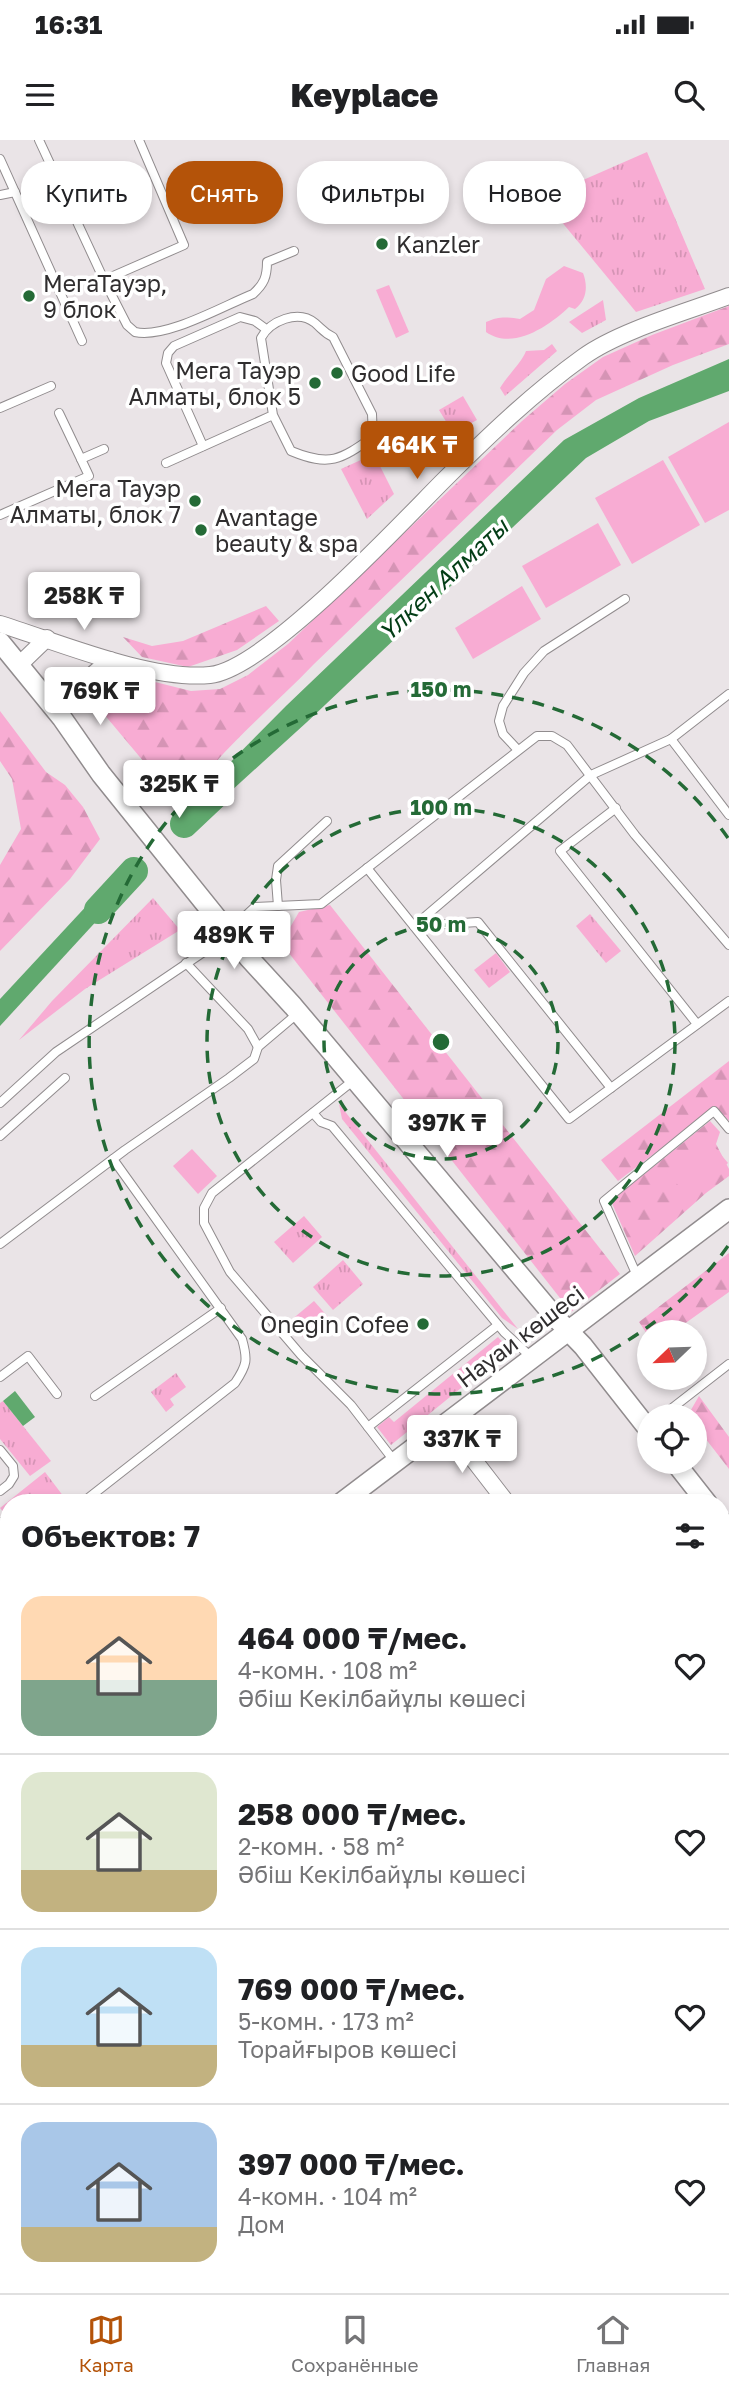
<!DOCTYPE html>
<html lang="ru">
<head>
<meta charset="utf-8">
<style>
	body { margin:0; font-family:"Golos Text",sans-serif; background:#f2f2f2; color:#202124; height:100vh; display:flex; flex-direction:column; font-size:26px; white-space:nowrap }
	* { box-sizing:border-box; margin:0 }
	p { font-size:23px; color:#757577 }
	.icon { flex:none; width:38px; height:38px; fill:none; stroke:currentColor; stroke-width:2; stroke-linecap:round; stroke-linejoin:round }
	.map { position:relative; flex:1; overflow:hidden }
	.details { position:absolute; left:0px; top:1354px; width:730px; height:800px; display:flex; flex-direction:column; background:#fff; border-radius:28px 28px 0 0; box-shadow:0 4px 10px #0003 }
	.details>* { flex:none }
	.guide { position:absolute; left:21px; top:21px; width:688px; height:63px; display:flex; gap:14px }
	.needle { width:46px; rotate:247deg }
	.controls { position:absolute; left:637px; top:1180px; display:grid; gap:14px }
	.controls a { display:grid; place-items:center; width:70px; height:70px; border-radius:50%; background:#fff; box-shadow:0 4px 10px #0003; font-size:35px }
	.price { position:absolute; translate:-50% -60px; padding:0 16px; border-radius:7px; background:#fff; color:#222; font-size:23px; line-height:46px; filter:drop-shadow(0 2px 4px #0008) }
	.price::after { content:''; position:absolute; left:50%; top:42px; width:21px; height:16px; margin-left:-10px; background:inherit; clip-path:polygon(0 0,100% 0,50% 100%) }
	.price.current { background:#b45309; color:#fff }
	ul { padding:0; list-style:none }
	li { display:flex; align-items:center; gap:21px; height:175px; padding:0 21px }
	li+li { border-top:2px solid #e0e0e0 }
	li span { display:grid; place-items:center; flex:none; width:196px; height:140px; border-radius:21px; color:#555 }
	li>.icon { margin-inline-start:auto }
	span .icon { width:84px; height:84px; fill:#fffc; stroke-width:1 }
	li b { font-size:30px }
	h2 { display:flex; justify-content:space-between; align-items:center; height:84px; padding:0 21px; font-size:30px }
	.chip { padding:0 24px; border-radius:28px; background:#fff; box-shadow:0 4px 10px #0003; font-size:24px; line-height:63px }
	.chip.current { background:#b45309; color:#fff }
	.status { display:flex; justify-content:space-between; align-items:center; height:49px; padding:0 35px; background:#fff; direction:ltr }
	.status svg { height:19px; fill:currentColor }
	header { display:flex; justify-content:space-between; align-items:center; height:91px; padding:0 21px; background:#fff; font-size:32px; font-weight:800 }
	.dock { display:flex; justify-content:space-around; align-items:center; height:98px; border-top:2px solid #e0e0e0; background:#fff; font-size:19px; color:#757577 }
	.dock a { display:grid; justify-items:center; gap:4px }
	.dock .current { color:#b45309 }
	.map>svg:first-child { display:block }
	.grass { fill:url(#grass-tufts) }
	.forest { fill:url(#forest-firs) }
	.pitch { fill:#f8acd3 }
	.water { fill:#60a96e }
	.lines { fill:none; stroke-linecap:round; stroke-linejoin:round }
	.river { stroke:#60a96e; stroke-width:28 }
	.service-casing { stroke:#918c8e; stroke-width:10 }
	.minor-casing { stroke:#918c8e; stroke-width:18 }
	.tertiary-casing { stroke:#918c8e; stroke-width:22 }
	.service { stroke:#fff; stroke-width:8 }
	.minor { stroke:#fff; stroke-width:16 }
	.tertiary { stroke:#fff; stroke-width:19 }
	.ring { fill:none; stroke:#246a36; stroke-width:3.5; stroke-dasharray:12 9 }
	.poi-dot { fill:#246a36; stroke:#fff; stroke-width:2.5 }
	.labels { text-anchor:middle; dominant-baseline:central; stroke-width:7; stroke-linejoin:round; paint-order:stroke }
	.poi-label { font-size:23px; fill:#302e2f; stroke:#fff; text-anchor:start }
	.street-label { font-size:23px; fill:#302e2f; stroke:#fff }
	.water-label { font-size:24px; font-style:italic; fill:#033d16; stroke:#fff }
	.centre { fill:#246a36; stroke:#fff; stroke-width:3.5 }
	.ring-label { font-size:21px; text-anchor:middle; font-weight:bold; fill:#246a36; stroke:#fff; stroke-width:7; stroke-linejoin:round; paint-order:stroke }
</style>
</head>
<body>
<div class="status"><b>16:31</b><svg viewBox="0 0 49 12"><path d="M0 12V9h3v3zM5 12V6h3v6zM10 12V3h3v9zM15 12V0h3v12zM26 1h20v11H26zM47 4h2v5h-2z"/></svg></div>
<header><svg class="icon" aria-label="menu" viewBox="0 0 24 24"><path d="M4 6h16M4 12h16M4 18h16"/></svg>Keyplace<svg class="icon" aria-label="search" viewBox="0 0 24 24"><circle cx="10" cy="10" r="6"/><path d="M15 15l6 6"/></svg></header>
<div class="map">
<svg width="729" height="2153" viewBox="0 0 729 2153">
	<defs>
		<pattern id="grass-tufts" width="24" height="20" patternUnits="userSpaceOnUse" patternTransform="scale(1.75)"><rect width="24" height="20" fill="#f8acd3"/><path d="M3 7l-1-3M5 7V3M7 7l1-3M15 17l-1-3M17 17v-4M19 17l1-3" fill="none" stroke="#d594b5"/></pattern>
		<pattern id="forest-firs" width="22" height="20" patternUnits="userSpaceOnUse" patternTransform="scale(1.75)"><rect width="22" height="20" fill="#f8acd3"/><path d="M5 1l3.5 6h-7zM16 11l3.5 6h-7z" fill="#d594b5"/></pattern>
	</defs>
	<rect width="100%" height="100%" fill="#eae4e7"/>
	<g class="grass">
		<polygon points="647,12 705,149 636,172 542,58"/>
		<polygon points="603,160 606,180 582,193 569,182"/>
		<path d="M552,204L557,211L505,256L500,248C507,236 522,222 526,211L544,210Z"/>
		<polygon points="463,256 477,280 453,293 439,270"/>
		<polygon points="374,314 394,354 367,379 341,329"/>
		<polygon points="153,758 180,790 85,849 19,900 52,861"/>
		<polygon points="590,774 621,811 606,823 576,786"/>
		<polygon points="496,813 510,832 489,848 474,830"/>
		<polygon points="339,964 518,1189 502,1178 342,979"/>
		<polygon points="304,1076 322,1097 293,1123 274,1102"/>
		<polygon points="343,1120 363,1144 333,1170 313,1147"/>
		<polygon points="498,1197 509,1209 391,1305 377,1287 389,1277 394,1282"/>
		<polygon points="176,1233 186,1247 170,1259 174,1265 166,1272 151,1252"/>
		<polygon points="3,1261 51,1321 30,1336 0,1299 0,1263"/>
		<polygon points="45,1332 67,1361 64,1363 9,1363 9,1379 0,1368"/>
	</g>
	<g class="forest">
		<path d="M729,166V204L673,225L596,260L557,290L314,524C270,570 219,610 183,664L149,628L88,555L103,543L127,535L191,551L220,549L248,535L288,504L522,281L565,244L603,217L652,195Z"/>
		<polygon points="266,466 279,481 237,510 188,527 142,517 123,497 152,506 183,501"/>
		<polygon points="0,571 46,632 65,645 83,667 100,699 70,739 0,811 0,725 21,689 12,639 0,621"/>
		<polygon points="330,765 620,1134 571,1172 281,803 299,772"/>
		<polygon points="729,921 729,981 716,967 618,1041 601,1020"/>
		<polygon points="710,981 720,992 716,1004 729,1029 729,1036 706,1053 635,1116 611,1061"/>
		<polygon points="729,1113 729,1152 673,1192 649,1192 649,1197 639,1182"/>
		<polygon points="699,1256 729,1297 729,1329 695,1285 695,1276 688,1275"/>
	</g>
	<g class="pitch">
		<path d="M564,126L583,133C588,146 587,160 575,169L569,167C549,186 513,211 486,192V182C499,176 507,177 520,179L534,170L546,139Z"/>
		<polygon points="389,145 409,192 396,198 376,150"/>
		<polygon points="729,282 729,370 705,383 668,317"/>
		<polygon points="663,320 700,385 632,424 595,358"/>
		<polygon points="598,383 621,425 546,468 522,426"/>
		<polygon points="522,446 541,479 473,519 455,488"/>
		<polygon points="707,998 728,1023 688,1057 667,1032"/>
		<polygon points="192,1009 217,1036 198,1054 173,1026"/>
		<polygon points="314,1161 329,1178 304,1198 290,1181"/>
	</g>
	<g class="water">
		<polygon points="729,219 729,251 649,281 586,318 307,582 208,672 192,677 195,658 286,566 564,300 639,258"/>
		<polygon points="124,742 116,758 102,775 0,886 0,859 105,746"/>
		<polygon points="15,1251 35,1277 23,1286 3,1261"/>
	</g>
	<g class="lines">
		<g class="river">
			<polyline points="184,684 219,651"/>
			<polyline points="98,770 134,731"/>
		</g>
		<g class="service-casing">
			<g id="service">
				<path d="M39,0L104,140L127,185L135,192C166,199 223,166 253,154C264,144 267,137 267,122L294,111"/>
				<polyline points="0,19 82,201"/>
				<polyline points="0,55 15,52"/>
				<polyline points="104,140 184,105 139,0"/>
				<polyline points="0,268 51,246"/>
				<polyline points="59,273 81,319"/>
				<polyline points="203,306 166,223 168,213 174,206 240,177 255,181 266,189"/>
				<path d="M166,323L273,275L261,198C270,181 298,169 315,183C322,189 324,193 333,197L372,274L373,297C340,320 330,327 291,311L273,275"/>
				<polyline points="0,375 89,336 81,319 104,309"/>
				<polyline points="671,599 729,675"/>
				<polyline points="517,609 503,594 499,581 503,566 524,533 544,511 625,459"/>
				<polyline points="616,668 560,711 697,884"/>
				<polyline points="367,728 569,979 729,861"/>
				<polyline points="278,766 276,740 278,726 327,681"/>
				<polyline points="414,786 591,635 671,599 729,554"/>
				<polyline points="414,786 478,782 611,948"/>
				<polyline points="186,823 248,889 258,907"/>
				<polyline points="354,940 212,1053 204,1068 204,1083 230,1132 301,1215 351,1265 395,1322"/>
				<polyline points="0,963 56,912 214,805 255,767 321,764 537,596 552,596 567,605 635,695 729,805"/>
				<polyline points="313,973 321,982 332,986 504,1192 531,1217"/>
				<polyline points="0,996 65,938"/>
				<polyline points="0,1104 125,1010 229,938 254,919 258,907 297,874"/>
				<polyline points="638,1138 604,1061 714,971 729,989"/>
				<polyline points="0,1237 28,1216 57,1254"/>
				<polyline points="95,1256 221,1168"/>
				<polyline points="662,1276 729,1224"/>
				<polyline points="368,1287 498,1185"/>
				<polyline points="0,1310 13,1326 14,1336 9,1344 0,1351"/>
				<path d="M82,1363L235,1243C247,1225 248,1220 242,1199L113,1019"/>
				<polyline points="0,1382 9,1393"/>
				<polyline points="0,1588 9,1581"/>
			</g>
		</g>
		<g class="minor-casing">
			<g id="minor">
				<path d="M0,484C58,502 150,541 210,535C266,529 400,384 444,340C487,297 533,253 583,217C619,191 686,172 729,156"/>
				<polyline points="19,525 47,498"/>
				<polyline points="53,568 110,520"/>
				<polyline points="446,1284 507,1363"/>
				<polyline points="721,1649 729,1659"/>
				<polyline points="721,1684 729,1678"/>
				<polyline points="0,1784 9,1795"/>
				<polyline points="721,1927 729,1937"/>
				<polyline points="721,2095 729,2089"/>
				<polyline points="271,2146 276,2153"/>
				<polyline points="470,2146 475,2153"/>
				<polyline points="678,2146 683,2153"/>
				<polyline points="104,2153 115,2146"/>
				<polyline points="644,2153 654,2146"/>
			</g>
		</g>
		<g class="tertiary-casing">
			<g id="tertiary">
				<polyline points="0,502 62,578 101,634 249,818 293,866 555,1177 583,1206 649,1290"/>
				<polyline points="674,1321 707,1363"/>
				<polyline points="341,1363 729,1069"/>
				<polyline points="721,1381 729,1391"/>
				<polyline points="0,1626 9,1620"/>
				<polyline points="0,2074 9,2086"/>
				<polyline points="53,2146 58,2153"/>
			</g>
		</g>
		<use href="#service" class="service"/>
		<use href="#minor" class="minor"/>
		<use href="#tertiary" class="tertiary"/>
	</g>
	<g class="ring">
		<circle cx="441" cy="902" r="117"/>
		<circle cx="441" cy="902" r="234"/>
		<path d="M728 1106A352 352 0 1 1 728 698"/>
	</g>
	<g class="poi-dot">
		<circle cx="382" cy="104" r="7"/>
		<circle cx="29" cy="156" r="7"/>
		<circle cx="337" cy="233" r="7"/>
		<circle cx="315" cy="243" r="7"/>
		<circle cx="195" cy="361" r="7"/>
		<circle cx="201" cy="390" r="7"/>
		<circle cx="423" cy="1184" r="7"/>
	</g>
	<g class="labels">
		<g class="poi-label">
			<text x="396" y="104">Kanzler</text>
			<text x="43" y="143">МегаТауэр,<tspan x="43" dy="26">9 блок</tspan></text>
			<text x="301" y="230" text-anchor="end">Мега Тауэр<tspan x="301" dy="26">Алматы, блок 5</tspan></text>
			<text x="351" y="233">Good Life</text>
			<text x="181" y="348" text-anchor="end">Мега Тауэр<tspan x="181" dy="26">Алматы, блок 7</tspan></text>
			<text x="215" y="377">Avantage<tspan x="215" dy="26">beauty &amp; spa</tspan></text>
			<text x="409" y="1184" text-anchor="end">Onegin Cofee</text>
		</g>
		<g class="street-label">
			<text transform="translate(520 1196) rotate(-37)">Науаи көшесі</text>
		</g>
		<g class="water-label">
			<text transform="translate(443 439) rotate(-43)">Үлкен Алматы</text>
		</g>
	</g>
	<circle cx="441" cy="902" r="10" class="centre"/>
	<g class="ring-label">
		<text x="441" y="557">150 m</text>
		<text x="441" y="675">100 m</text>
		<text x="441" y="792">50 m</text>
	</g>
</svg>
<div class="controls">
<a><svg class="needle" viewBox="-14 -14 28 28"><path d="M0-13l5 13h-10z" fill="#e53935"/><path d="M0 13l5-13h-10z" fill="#757577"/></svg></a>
<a><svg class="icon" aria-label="locate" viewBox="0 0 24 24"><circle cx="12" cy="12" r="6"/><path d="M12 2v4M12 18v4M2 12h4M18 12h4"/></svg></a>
</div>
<b class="price current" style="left:417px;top:341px">464K ₸</b>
<b class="price" style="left:84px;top:492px">258K ₸</b>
<b class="price" style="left:100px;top:587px">769K ₸</b>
<b class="price" style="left:179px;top:680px">325K ₸</b>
<b class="price" style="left:234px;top:831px">489K ₸</b>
<b class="price" style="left:447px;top:1019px">397K ₸</b>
<b class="price" style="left:462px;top:1335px">337K ₸</b>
<div class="guide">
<a class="chip">Купить</a>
<a class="chip current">Снять</a>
<a class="chip">Фильтры</a>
<a class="chip">Новое</a>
</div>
<section class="details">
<h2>Объектов: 7<svg class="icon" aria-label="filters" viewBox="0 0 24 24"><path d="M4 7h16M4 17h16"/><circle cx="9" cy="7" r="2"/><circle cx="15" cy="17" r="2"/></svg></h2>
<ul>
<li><span style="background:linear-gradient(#ffd9b3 60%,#7fa58c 0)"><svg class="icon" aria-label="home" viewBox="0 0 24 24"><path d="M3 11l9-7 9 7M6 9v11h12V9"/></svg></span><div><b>464 000 ₸/мес.</b><p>4-комн. · 108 m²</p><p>Әбіш Кекілбайұлы көшесі</p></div><svg class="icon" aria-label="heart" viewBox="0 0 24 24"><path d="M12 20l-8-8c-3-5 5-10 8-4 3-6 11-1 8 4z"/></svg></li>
<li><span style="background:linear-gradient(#dfe7d0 70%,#c2b280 0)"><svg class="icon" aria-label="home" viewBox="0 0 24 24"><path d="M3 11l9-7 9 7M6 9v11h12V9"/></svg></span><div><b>258 000 ₸/мес.</b><p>2-комн. · 58 m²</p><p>Әбіш Кекілбайұлы көшесі</p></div><svg class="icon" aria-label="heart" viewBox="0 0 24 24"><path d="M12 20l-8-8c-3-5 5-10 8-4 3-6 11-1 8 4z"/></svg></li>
<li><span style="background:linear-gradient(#bfe0f5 70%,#c2b280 0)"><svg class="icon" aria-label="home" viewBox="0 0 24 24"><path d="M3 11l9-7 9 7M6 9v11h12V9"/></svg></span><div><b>769 000 ₸/мес.</b><p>5-комн. · 173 m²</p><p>Торайғыров көшесі</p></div><svg class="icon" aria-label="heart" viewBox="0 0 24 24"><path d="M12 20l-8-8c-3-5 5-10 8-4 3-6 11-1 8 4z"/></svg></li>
<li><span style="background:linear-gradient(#a9c7e8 75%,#c2b280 0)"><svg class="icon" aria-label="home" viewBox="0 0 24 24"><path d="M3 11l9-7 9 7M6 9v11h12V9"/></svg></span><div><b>397 000 ₸/мес.</b><p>4-комн. · 104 m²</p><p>Дом</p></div><svg class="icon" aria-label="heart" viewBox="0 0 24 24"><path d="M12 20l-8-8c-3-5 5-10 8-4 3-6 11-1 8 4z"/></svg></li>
</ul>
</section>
</div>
<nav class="dock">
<a class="current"><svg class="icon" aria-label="map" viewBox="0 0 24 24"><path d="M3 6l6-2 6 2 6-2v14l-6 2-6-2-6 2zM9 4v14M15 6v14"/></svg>Карта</a>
<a><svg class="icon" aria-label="saved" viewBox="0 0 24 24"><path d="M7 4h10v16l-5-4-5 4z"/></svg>Сохранённые</a>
<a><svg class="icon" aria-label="home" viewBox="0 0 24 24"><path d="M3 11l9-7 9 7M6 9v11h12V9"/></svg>Главная</a>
</nav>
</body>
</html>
